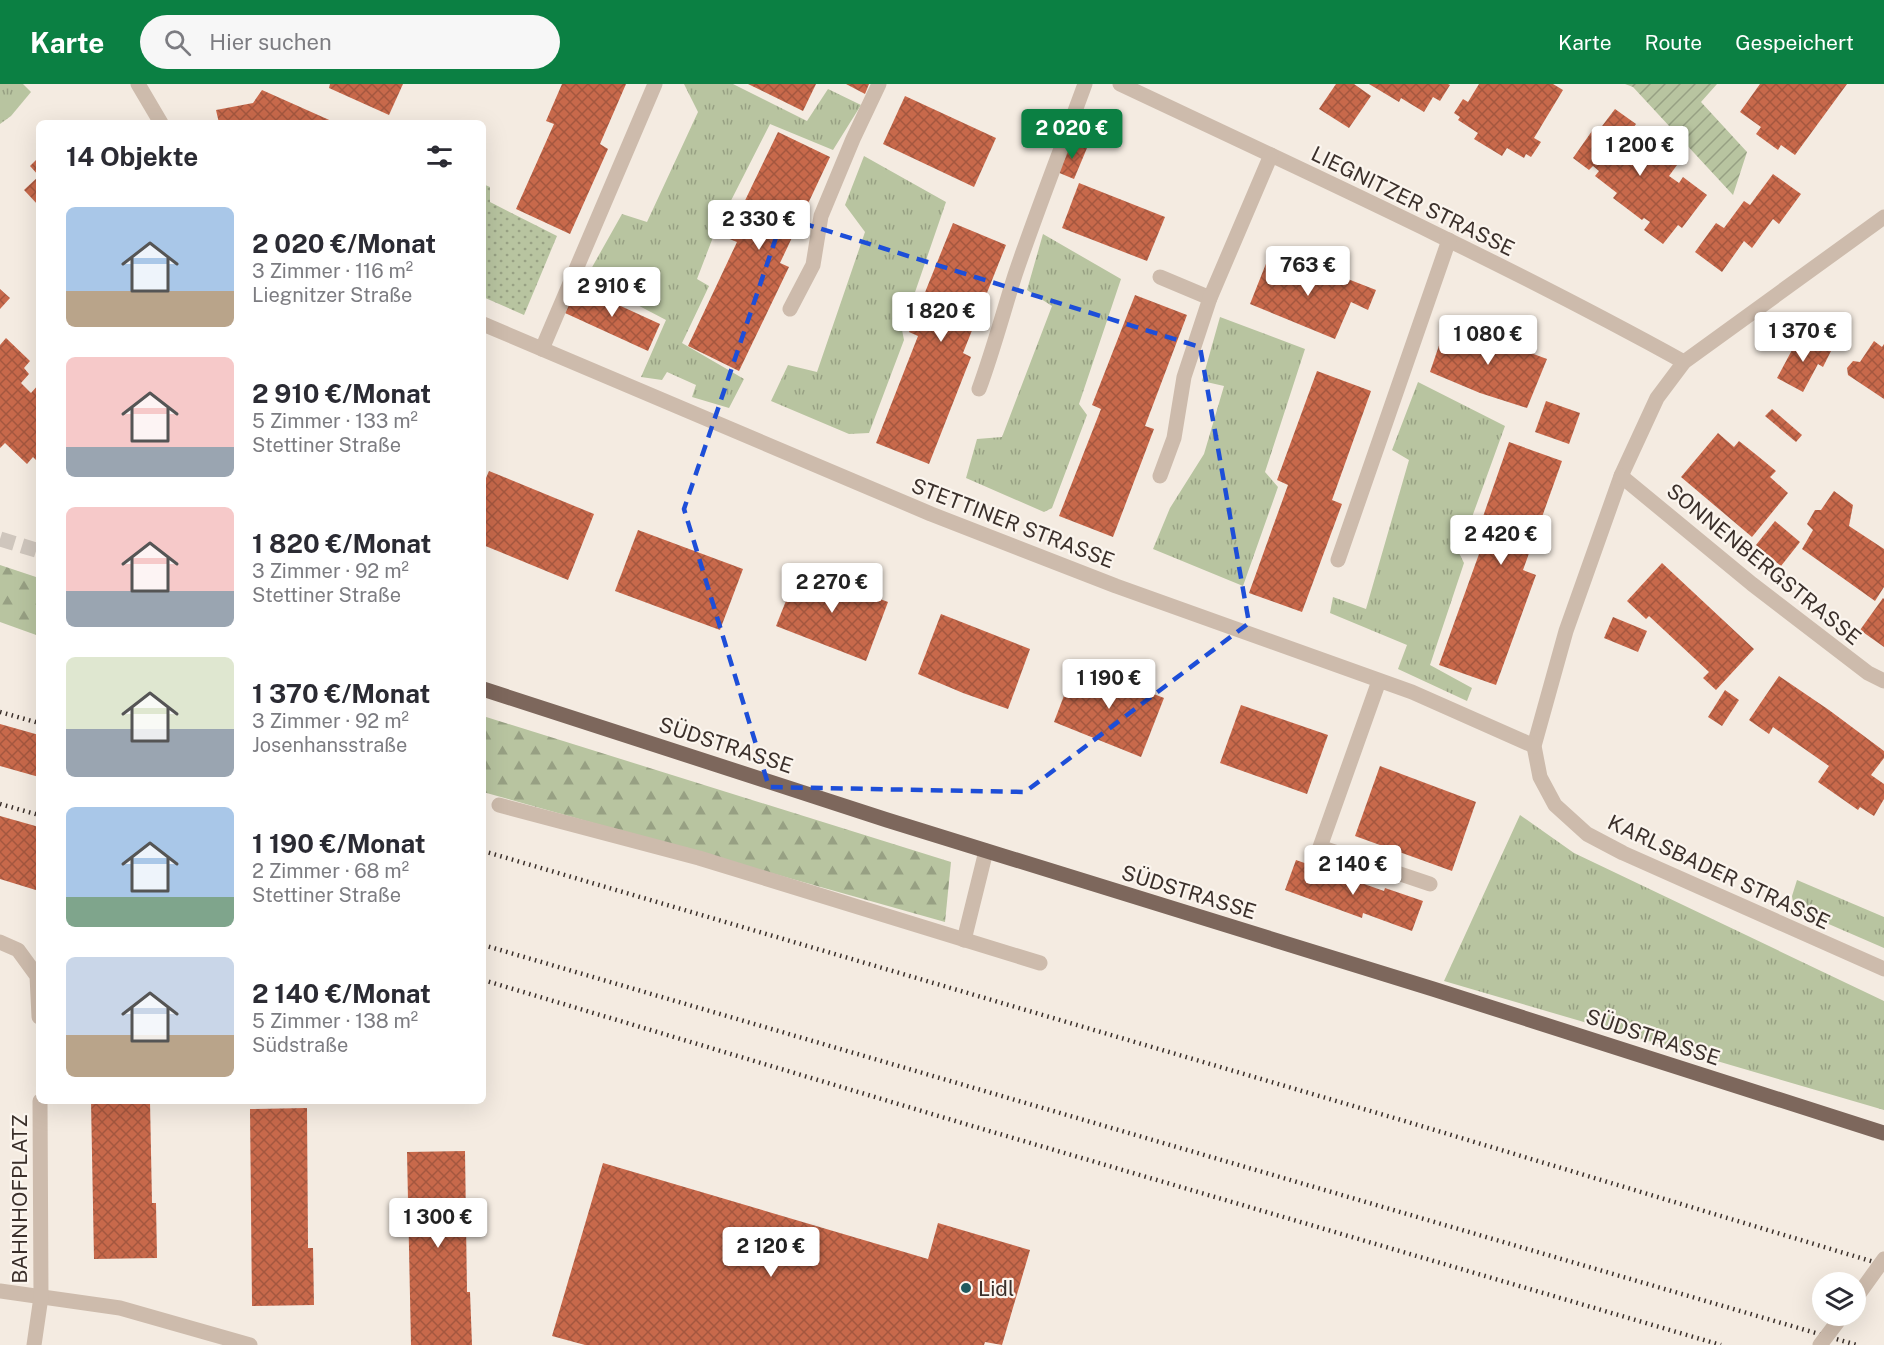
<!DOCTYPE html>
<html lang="de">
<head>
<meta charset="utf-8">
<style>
	body { margin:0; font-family:"Public Sans",sans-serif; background:#f7f7f7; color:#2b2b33; height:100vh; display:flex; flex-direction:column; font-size:22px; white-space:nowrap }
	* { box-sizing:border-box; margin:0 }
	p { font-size:20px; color:#7c7c81 }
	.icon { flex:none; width:33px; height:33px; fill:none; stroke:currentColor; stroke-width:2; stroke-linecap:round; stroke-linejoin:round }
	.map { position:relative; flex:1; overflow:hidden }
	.details { position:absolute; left:36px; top:36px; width:450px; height:984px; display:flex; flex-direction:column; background:#fff; border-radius:9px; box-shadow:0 6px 24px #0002 }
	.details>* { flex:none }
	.fabs { position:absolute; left:1812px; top:1188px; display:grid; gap:12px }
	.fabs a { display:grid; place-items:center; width:54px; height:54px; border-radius:50%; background:#fff; box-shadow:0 6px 24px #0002; font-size:30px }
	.price { position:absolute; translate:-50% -51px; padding:0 14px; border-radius:6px; background:#fff; color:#222; font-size:20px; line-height:39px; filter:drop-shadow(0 2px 3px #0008) }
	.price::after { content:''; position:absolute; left:50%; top:36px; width:18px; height:14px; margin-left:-9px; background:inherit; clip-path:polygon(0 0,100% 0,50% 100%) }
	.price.active { background:#0b8043; color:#fff }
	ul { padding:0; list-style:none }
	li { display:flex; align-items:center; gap:18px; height:150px; padding:0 30px }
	li span { display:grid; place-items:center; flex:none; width:168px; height:120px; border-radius:9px; color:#555 }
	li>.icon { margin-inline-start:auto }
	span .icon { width:72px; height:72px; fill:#fffc; stroke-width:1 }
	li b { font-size:26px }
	h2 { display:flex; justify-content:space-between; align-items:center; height:72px; padding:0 30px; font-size:26px }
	header { display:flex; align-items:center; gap:36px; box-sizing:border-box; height:84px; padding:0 30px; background:#0b8043; color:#fff }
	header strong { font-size:28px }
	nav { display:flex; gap:33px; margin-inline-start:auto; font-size:21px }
	.search { width:420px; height:54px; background:#f7f7f7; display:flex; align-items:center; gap:15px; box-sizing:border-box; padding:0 21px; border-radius:33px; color:#7c7c81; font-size:22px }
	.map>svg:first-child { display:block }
	.grass { fill:url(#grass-tufts) }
	.forest { fill:url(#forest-firs) }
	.park { fill:url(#park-dots) }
	.garden { fill:url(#garden-furrows) }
	.building { fill:url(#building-cross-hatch) }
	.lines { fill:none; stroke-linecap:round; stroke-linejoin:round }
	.major-tunnel { stroke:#cfc6bd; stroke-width:15; stroke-dasharray:15 8; stroke-linecap:butt }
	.minor { stroke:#cdbbac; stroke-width:15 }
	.major { stroke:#7d675c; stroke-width:15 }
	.rail { stroke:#3b302b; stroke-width:4.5; stroke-dasharray:1.5 4.5; stroke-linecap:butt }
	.minor-bridge { stroke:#cdbbac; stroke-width:15 }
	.marked { fill:none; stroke:#1d4ed8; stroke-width:4.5; stroke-dasharray:12 8; stroke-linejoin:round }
	.poi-dot { fill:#1f5a5e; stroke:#fbf5ee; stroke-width:2 }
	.labels { text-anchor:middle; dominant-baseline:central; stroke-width:4.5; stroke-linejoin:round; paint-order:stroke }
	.street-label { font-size:21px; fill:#3b302b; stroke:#fbf5ee }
	.poi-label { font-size:21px; fill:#3b302b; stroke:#fbf5ee; text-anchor:start }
</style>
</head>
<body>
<header>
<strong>Karte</strong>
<div class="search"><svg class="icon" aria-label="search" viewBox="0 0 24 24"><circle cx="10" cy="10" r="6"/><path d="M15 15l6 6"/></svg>Hier suchen</div>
<nav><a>Karte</a><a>Route</a><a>Gespeichert</a></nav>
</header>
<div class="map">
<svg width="1884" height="1261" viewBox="0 0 1884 1261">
	<defs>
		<pattern id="grass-tufts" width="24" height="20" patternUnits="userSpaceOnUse" patternTransform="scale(1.5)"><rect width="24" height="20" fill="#b8c4a0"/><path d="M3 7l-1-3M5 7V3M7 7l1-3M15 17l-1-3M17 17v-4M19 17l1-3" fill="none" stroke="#97a083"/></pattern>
		<pattern id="forest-firs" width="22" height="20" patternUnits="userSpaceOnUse" patternTransform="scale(1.5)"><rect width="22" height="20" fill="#b8c4a0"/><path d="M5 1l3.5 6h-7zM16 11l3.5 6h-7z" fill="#97a083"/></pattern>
		<pattern id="park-dots" width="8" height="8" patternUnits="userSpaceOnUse" patternTransform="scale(1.5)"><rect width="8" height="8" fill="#b8c4a0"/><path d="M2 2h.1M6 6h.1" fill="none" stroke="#97a083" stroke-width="1.8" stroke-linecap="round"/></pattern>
		<pattern id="garden-furrows" width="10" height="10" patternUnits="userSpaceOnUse" patternTransform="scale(1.5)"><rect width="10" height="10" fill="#b8c4a0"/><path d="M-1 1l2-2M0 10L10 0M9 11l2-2" fill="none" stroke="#97a083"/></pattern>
		<pattern id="building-cross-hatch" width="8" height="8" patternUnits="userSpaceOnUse" patternTransform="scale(1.5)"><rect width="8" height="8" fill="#c8694b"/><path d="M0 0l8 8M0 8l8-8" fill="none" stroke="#a4573f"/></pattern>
	</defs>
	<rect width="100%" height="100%" fill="#f4ebe1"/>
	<g class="grass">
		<polygon points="0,0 23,0 31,8 11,32 0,40"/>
		<polygon points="684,0 733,0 807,37 828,5 861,21 833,66 770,40 715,148 697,195 709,202 682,259 744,295 729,324 692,313 696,301 667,288 662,296 641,293 666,236 586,194 622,130 647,138 698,28"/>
		<polygon points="864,72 946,118 902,246 904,256 869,349 849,350 771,317 788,281 817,288 865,148 845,121"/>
		<polygon points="1043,150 1121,195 1079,320 1087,331 1052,424 1044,428 966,394 977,355 1002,353 1052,222 1027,206"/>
		<polygon points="1220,233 1305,265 1265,388 1278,403 1243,502 1153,465 1170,424 1204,370 1224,302 1202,297"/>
		<polygon points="1418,298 1505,342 1459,469 1464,479 1430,581 1472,604 1467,617 1398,585 1407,561 1330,529 1333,513 1366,525 1409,376 1392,366"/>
		<polygon points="1520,731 1574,769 1884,917 1884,1026 1444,897"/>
		<polygon points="1797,796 1884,833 1884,864 1794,825 1792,812"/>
	</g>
	<g class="forest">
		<polygon points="0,481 39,494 39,552 0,538"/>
		<polygon points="483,632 951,778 945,838 483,708"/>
	</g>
	<polygon class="park" points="483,100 490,103 490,118 557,152 524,231 483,213"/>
	<polygon class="garden" points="1625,0 1717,0 1701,18 1747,68 1733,111 1633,3"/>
	<g class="building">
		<polygon points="330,0 403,0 389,31 329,4"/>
		<polygon points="562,0 626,0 600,60 608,65 570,150 516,125 554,40 546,37"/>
		<polygon points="748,0 816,0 803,27"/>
		<polygon points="846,0 869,0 865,10"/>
		<polygon points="1336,0 1354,0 1371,12 1349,44 1319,25"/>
		<polygon points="1369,0 1448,0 1450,1 1440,17 1433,13 1424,28 1401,14 1399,18"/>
		<polygon points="1479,0 1553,0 1563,6 1534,54 1541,58 1531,73 1526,70 1524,74 1507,64 1502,72 1474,55 1478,49 1458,36 1460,33 1454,29 1463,15 1468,18"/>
		<polygon points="1760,0 1847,0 1795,71 1781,61 1778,66 1756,50 1761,43 1740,28"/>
		<polygon points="262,6 336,39 219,39 216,26 253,19"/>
		<polygon points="905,12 996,54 974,103 883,60"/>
		<polygon points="1615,25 1636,40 1629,50 1640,58 1642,55 1677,81 1669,92 1679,99 1683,93 1707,111 1682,144 1678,141 1663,160 1644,146 1650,138 1644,134 1642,136 1613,114 1617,109 1595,92 1599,87 1593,82 1589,86 1573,74 1592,47 1596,50"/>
		<polygon points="778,48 830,73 780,179 789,183 739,287 688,262 737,158 727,154"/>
		<polygon points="1069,57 1087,64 1074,95 1057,88"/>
		<polygon points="39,73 39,92 30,82"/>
		<polygon points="1773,90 1801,110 1779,140 1773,135 1752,164 1744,157 1722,188 1695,168 1716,139 1724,144 1744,117 1750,121"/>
		<polygon points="39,92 39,122 24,106"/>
		<polygon points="1079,99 1165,133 1147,177 1062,144"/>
		<polygon points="953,139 1006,161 963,269 971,273 929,380 876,359 918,252 909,248"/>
		<polygon points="1269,172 1337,199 1340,192 1376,206 1368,226 1351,218 1335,255 1250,220"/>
		<polygon points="577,202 660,240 648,267 565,229"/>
		<polygon points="0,205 10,214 0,225"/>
		<polygon points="1135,211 1187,231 1145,342 1154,345 1113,453 1059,432 1101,325 1092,321"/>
		<polygon points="1447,238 1547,275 1527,324 1480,309 1430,288"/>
		<polygon points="1800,251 1831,267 1823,283 1818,280 1803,308 1777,294"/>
		<polygon points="6,254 30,277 24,284 29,290 21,299 31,309 39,300 39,379 33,373 27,380 5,359 0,364 0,261"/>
		<polygon points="1874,257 1882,263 1884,260 1884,315 1848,291 1847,284 1853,277 1860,278"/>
		<polygon points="1317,287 1371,307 1332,416 1342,420 1302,528 1249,509 1288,401 1277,396"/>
		<polygon points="1546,317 1580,329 1569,360 1535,348"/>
		<polygon points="1772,325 1802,351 1796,358 1765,332"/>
		<polygon points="1718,349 1734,363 1739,357 1759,373 1776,387 1770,393 1788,409 1752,453 1681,393"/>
		<polygon points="1509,358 1562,377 1523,486 1536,491 1496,601 1439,581 1479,470 1471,467"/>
		<polygon points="489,387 594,430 568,496 483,461 483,401"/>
		<polygon points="1834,407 1853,421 1849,442 1884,465 1884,503 1875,517 1802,465 1813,446 1807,440 1815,426 1821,426"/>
		<polygon points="1775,437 1800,458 1781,482 1756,461"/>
		<polygon points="638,446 743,485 720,546 615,507"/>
		<polygon points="1662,479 1754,565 1716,606 1703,594 1709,588 1649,532 1646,535 1627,517"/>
		<polygon points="799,484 888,518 866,577 776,542"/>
		<polygon points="1883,514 1884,515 1884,563 1860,546"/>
		<polygon points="941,530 1030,565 1008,625 963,609 918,590"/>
		<polygon points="1613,533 1647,547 1638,568 1604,554"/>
		<polygon points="1076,580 1164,614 1141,673 1054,638"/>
		<polygon points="1779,592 1829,626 1884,667 1884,674 1871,691 1884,700 1884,715 1874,732 1860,723 1858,726 1818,698 1829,682 1773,643 1769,650 1749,636"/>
		<polygon points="1725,606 1739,616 1722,642 1708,633"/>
		<polygon points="1241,621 1328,651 1307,710 1220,679"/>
		<polygon points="0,640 39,651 39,693 0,682"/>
		<polygon points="1380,682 1476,718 1452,787 1355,752"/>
		<polygon points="0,732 39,743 39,807 0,795"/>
		<polygon points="1296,776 1384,807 1385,804 1423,817 1412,847 1363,829 1362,834 1285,806"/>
		<polygon points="91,1017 150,1017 152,1119 156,1119 157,1174 94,1175"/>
		<polygon points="307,1024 308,1164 313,1164 314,1221 252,1222 250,1025"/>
		<polygon points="465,1067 467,1208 470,1208 472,1261 411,1261 407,1068"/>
		<polygon points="603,1079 928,1175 938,1139 1030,1166 1002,1261 985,1258 984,1261 585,1261 552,1252"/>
	</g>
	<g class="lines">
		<polyline class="major-tunnel" points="0,455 39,467"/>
		<g class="minor">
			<polyline points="138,0 161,39"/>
			<path d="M1120,0C1309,89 1501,177 1684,278"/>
			<polyline points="1884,133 1684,278 1657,314 1621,392 1566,547 1534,662 1540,693 1555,721 1587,750 1623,769 1884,885"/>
			<polyline points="1160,193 1210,214"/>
			<polyline points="790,225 813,181 821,132 853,55 879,0"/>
			<polyline points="483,240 931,430 1116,502 1412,608 1534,662"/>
			<polyline points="542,265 655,0"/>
			<path d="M979,305C993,267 1003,229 1015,191C1037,126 1062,63 1085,0"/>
			<polyline points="1160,392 1174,354 1184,293 1210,214 1271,71"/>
			<polyline points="1621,392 1752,500 1868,589 1884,597"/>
			<polyline points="1338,476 1449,156"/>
			<polyline points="1379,597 1320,763 1430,800"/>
			<polyline points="499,721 699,774 1040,879"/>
			<polyline points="964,856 986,767"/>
			<polyline points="0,858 18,866 37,892 39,933"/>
			<polyline points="0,1207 120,1224 250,1261"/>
			<polyline points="34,1261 41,1213 40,1017"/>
		</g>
		<polyline class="major" points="483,605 887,736 1433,905 1884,1049"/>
		<g class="rail">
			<polyline points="0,628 39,639"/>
			<polyline points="0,720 39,731"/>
			<polyline points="483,767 1408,1038 1884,1181"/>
			<polyline points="483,861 1857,1261"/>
			<polyline points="483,896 962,1039 1721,1261"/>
		</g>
		<g class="minor-bridge">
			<polyline points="1856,1214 1884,1175"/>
			<polyline points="1820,1261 1842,1232"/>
		</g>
	</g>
	<path class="marked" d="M783,133L1200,263L1249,539L1025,708L769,703L684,425Z"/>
	<circle class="poi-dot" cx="966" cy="1204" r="6"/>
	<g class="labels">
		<g class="street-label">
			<text transform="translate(1413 117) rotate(26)">LIEGNITZER STRASSE</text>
			<text transform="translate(1013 439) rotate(21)">STETTINER STRASSE</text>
			<text transform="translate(1764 480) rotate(39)">SONNENBERGSTRASSE</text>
			<text transform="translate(726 661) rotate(18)">SÜDSTRASSE</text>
			<text transform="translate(1719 788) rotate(25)">KARLSBADER STRASSE</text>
			<text transform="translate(1189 808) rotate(17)">SÜDSTRASSE</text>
			<text transform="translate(1653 953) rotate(18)">SÜDSTRASSE</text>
			<text transform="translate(19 1115) rotate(-90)">BAHNHOFPLATZ</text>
		</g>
		<g class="poi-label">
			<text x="978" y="1204">Lidl</text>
		</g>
	</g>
</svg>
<div class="fabs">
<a><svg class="icon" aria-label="layers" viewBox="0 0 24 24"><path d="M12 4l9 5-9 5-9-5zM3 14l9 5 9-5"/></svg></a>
</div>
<b class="price active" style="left:1072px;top:76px">2 020 €</b>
<b class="price" style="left:1640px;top:93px">1 200 €</b>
<b class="price" style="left:759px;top:167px">2 330 €</b>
<b class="price" style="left:1308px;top:213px">763 €</b>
<b class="price" style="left:612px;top:234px">2 910 €</b>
<b class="price" style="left:941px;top:259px">1 820 €</b>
<b class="price" style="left:1803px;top:279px">1 370 €</b>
<b class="price" style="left:1488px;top:282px">1 080 €</b>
<b class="price" style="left:1501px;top:482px">2 420 €</b>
<b class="price" style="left:832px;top:530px">2 270 €</b>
<b class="price" style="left:1109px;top:626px">1 190 €</b>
<b class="price" style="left:1353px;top:812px">2 140 €</b>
<b class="price" style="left:438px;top:1165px">1 300 €</b>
<b class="price" style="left:771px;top:1194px">2 120 €</b>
<section class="details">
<h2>14 Objekte<svg class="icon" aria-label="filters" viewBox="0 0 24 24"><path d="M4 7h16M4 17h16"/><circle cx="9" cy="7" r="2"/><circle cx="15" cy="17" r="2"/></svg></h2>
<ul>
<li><span style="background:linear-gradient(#a9c7e8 70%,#b9a48a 0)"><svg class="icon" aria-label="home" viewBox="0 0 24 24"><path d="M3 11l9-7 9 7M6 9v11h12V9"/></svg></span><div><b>2 020 €/Monat</b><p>3 Zimmer · 116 m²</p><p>Liegnitzer Straße</p></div></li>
<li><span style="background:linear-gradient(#f6c9c9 75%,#9aa5b1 0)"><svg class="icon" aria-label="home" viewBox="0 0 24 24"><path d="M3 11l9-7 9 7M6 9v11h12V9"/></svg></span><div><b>2 910 €/Monat</b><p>5 Zimmer · 133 m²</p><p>Stettiner Straße</p></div></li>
<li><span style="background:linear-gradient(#f6c9c9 70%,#9aa5b1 0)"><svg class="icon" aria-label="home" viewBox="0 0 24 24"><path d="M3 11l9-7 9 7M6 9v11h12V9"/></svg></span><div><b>1 820 €/Monat</b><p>3 Zimmer · 92 m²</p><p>Stettiner Straße</p></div></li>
<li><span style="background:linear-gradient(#dfe7d0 60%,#9aa5b1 0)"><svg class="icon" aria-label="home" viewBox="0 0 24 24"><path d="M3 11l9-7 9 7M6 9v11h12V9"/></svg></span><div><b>1 370 €/Monat</b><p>3 Zimmer · 92 m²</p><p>Josenhansstraße</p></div></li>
<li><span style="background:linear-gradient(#a9c7e8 75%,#7fa58c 0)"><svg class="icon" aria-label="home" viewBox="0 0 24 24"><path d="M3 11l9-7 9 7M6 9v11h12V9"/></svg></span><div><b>1 190 €/Monat</b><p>2 Zimmer · 68 m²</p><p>Stettiner Straße</p></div></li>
<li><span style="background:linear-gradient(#c9d6e8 65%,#b9a48a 0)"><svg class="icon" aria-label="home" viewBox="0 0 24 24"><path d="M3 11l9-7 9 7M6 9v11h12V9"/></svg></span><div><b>2 140 €/Monat</b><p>5 Zimmer · 138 m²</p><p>Südstraße</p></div></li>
</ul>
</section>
</div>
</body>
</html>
